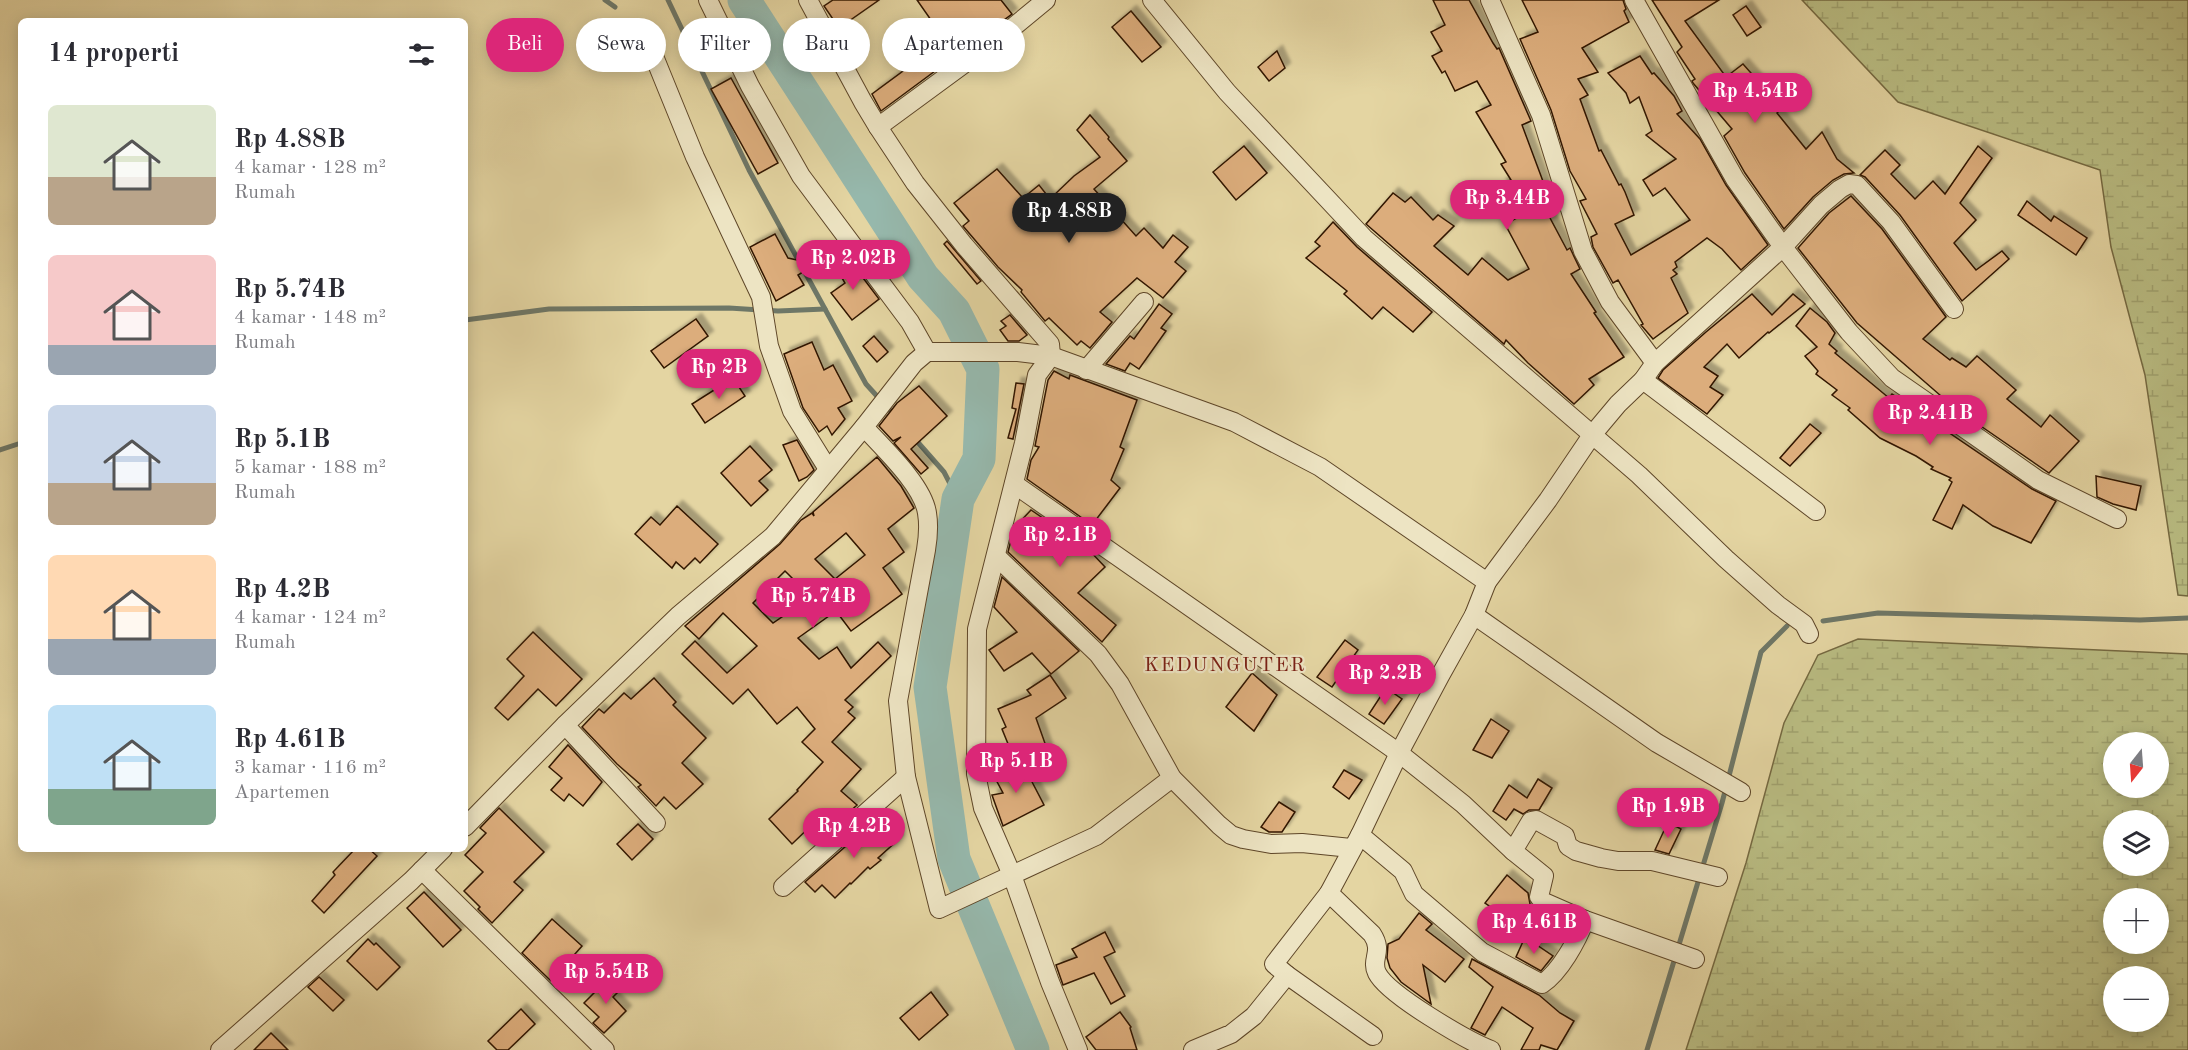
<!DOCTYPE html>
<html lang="id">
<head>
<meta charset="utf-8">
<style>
	body { margin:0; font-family:"Old Standard TT",serif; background:#f2f2f3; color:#2b2b33; height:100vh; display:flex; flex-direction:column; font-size:22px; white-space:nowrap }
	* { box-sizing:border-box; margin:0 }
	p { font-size:20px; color:#7c7c81 }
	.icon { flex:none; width:33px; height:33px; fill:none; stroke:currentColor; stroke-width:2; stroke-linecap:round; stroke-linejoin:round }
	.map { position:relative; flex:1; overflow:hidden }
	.drawer { position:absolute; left:18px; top:18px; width:450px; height:834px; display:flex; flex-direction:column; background:#fff; border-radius:9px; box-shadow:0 3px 15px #0003 }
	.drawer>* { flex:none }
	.top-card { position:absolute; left:486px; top:18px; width:570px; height:54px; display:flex; gap:12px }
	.needle { width:39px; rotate:197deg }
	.tools { position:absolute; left:2103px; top:732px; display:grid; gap:12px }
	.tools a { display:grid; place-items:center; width:66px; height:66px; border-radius:50%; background:#fff; box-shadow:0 3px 15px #0003; font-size:30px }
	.price { position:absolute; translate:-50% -51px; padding:0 14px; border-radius:21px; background:#db2777; color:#fff; font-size:20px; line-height:39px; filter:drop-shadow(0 2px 3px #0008) }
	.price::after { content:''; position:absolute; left:50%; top:36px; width:18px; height:14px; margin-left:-9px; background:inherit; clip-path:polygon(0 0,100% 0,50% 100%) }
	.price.current { background:#222; color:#fff }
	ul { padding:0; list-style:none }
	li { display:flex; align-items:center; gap:18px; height:150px; padding:0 30px }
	li span { display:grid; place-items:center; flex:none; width:168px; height:120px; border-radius:9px; color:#555 }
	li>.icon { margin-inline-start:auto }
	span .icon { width:72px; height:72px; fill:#fffc; stroke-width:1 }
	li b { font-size:26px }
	h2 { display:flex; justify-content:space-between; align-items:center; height:72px; padding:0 30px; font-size:26px }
	.chip { padding:0 21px; border-radius:27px; background:#fff; box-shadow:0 3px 15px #0003; font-size:21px; line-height:54px }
	.chip.current { background:#db2777; color:#fff }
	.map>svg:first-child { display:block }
	.wetland { fill:url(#wetland-marsh); stroke:#756941; stroke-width:1.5; fill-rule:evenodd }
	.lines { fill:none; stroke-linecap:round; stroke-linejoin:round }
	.stream { stroke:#6e7767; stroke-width:5 }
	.river { stroke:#96b8ac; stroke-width:33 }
	.building { fill:#dcad7c; stroke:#311600; stroke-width:1.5; fill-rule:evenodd; filter:url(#shadow) }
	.street-casing { stroke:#5e4628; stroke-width:20 }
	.street { stroke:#ede4c3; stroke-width:18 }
	.labels { text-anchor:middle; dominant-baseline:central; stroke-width:4.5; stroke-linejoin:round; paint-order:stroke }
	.quarter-label { font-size:20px; letter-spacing:1.5px; fill:#7a1f14; stroke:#ede4c3 }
</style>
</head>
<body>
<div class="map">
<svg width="2188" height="1050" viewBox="0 0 2188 1050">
	<defs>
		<pattern id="wetland-marsh" width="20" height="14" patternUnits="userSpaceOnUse" patternTransform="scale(1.5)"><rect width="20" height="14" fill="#b9bc82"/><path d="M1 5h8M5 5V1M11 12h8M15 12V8" fill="none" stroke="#a0a16e"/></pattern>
		<filter id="shadow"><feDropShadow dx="5.5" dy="-5.5" stdDeviation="1.5" flood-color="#0004"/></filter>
	</defs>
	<rect width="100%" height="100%" fill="#e4d5a2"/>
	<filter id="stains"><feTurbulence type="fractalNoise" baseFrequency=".00333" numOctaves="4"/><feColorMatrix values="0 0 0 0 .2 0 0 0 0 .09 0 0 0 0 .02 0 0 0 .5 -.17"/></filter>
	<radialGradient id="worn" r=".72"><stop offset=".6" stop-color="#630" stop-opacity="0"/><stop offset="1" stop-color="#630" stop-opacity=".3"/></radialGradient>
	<g class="wetland">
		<polygon points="1802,0 2188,0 2188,596 2178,595 2145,375 2111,247 2100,170 1898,102"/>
		<path d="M1858,639L2188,654V1050H1686L1746,863L1784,723L1818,655ZM2114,742H2158V788H2114ZM2114,820H2158V866H2114ZM2114,898H2158V944H2114ZM2114,976H2158V1022H2114Z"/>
	</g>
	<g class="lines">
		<g class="stream">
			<polyline points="605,0 615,7"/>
			<polyline points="668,0 749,170 866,384 895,416"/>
			<polyline points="465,320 549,309 729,308 778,311 825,309"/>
			<polyline points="915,439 944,472 958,499"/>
			<polyline points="0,450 21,443"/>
			<polyline points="1823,621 1878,613 2140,620 2188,618"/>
			<polyline points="1647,1050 1722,803 1761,652 1787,626"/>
		</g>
		<polyline class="river" points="744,0 923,277 954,311 983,369 979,459 958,499 930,687 954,859 1033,1050"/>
	</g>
	<g class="building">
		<polygon points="833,0 879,0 839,28 824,6"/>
		<polygon points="917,0 1001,0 1012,14 881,111 872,94 945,40"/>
		<polygon points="1433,0 1469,0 1493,43 1497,49 1499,48 1531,121 1522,125 1544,184 1543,184 1555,212 1549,216 1567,250 1570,248 1580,269 1571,274 1596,312 1594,313 1624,357 1589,379 1594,385 1574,404 1528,363 1506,340 1504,344 1366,224 1393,193 1405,202 1411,197 1433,220 1438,215 1454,226 1434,246 1468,275 1482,258 1508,280 1529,269 1505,224 1517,218 1501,184 1511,180 1501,164 1506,162 1476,112 1491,105 1477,81 1455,91 1445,71 1442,73 1432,56 1442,51 1431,32 1445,25"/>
		<polygon points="1522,0 1623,0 1626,9 1624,11 1629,22 1582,48 1598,72 1578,79 1588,95 1580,99 1599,151 1601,150 1619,185 1621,184 1625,192 1634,215 1615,224 1631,255 1690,220 1665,188 1653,196 1643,180 1676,159 1646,135 1652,131 1639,97 1630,103 1626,93 1608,73 1640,56 1652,74 1654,73 1674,96 1682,111 1677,114 1700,139 1726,185 1768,245 1741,270 1722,249 1707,238 1675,262 1677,267 1673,270 1677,274 1671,278 1688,313 1653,339 1641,325 1643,324 1618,280 1613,283 1593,247 1591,237 1597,234 1580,201 1586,199 1570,171 1551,110 1520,39 1538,32"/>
		<polygon points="1652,0 1719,0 1685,21 1726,77 1743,64 1782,108 1777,113 1806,149 1822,132 1837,159 1854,173 1844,174 1833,180 1813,197 1784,229 1745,173 1724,136 1732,129 1693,83 1692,81 1695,79 1677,52 1682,47"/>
		<polygon points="1746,6 1761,27 1747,36 1733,15"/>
		<polygon points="1131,11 1161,47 1142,62 1112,27"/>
		<polygon points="1277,51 1285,68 1269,81 1258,67"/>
		<polygon points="731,78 778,163 758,174 711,89"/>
		<polygon points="1090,115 1109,137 1108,139 1127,161 1094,189 1136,236 1144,228 1163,248 1173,235 1188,247 1175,262 1186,271 1163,298 1137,278 1100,312 1112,322 1090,348 1081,341 1077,345 1049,318 1045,321 1021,292 1022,290 998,267 963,226 969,221 954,203 997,169 1023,198 1039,185 1050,199 1074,176 1100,157 1077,130"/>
		<polygon points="1244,146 1267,173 1236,200 1213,172"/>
		<polygon points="1978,146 1992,158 1960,203 1976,220 1954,243 1976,270 2002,251 2009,259 1962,301 1900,215 1865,177 1860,175 1885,150 1900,165 1891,174 1915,199 1933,181 1945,194"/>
		<polygon points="1851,196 1882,229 1946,317 1923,339 1950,360 1952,358 1966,367 1977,356 2016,390 2007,399 2041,427 2050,415 2079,441 2049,473 1956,409 1857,323 1798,248 1829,213"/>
		<polygon points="2027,201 2051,221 2054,216 2087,238 2076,255 2018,215"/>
		<polygon points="1333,222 1357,247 1432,312 1413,332 1383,307 1372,319 1344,294 1347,291 1306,258 1320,246 1315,242"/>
		<polygon points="775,234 788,258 816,264 798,275 804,285 776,301 750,247"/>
		<polygon points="947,241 981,281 977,284 944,244"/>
		<polygon points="848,258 879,299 852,320 831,293 845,283 835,266"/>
		<polygon points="1752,294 1772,315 1793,294 1805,304 1769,333 1768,332 1739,358 1727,344 1704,367 1718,376 1710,387 1723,395 1707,414 1658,378 1663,370 1706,332"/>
		<polygon points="1159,304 1172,314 1161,328 1166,331 1139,369 1130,363 1125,371 1106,364 1130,336 1134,339"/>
		<polygon points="1810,308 1827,322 1835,333 1829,344 1837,351 1835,353 1889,398 1892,394 2032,489 2056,501 2031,543 1993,526 1963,505 1952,529 1933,520 1952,482 1949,480 1951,478 1931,469 1933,467 1916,456 1880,438 1848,410 1850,408 1832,395 1837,390 1816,374 1818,371 1805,356 1817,347 1796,326"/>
		<polygon points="1010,315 1027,335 1019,341 1008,341 1000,330 1006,326 1001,321"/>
		<polygon points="696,319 708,336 664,368 651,351"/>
		<polygon points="874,336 888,352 877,362 863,346"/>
		<polygon points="812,342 824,370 833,365 852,401 838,408 845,419 832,435 827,426 819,432 803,408 784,354"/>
		<polygon points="1054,371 1069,379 1070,375 1137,400 1120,447 1124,449 1111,480 1120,488 1092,525 1027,479 1031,460 1039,447 1035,446 1048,380"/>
		<polygon points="733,378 745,396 705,423 692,404"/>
		<polygon points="1016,383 1024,384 1013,439 1008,438 1016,409 1012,408"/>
		<polygon points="919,386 947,416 911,449 928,468 921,474 894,443 901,437 893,441 879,426 897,403"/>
		<polygon points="1810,424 1821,433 1790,466 1780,458"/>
		<polygon points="797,440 814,470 807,477 799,481 783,445"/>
		<polygon points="750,446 772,470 759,481 768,490 751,506 721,473"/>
		<path d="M877,457L901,486L914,508L888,529L904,552L883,568L902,594L851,631L836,611L798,638L819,659L837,647L851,668L878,642L891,656L845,700L853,707L848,712L855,718L832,742L861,769L841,791L857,805L833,827L822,815L792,844L769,819L798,791L797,790L823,762L802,742L815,729L797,707L777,724L748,689L733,704L682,654L695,641L727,673L757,646L723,613L699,639L685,626L780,544L801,520L812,513L814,516L813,512ZM846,533L865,555L835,579L815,559ZM785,571L811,597L773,623L753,603Z"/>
		<polygon points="2096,476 2141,486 2136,510 2113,504 2097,497"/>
		<polygon points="677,506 718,544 700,563 695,558 684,569 676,562 672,568 635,534 651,517 660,525"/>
		<polygon points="1031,510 1088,549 1105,567 1078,593 1116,625 1102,642 1008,552 1014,528"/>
		<polygon points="1002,577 1079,651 1051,674 1032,653 1004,671 989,650 1017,632 994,607"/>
		<polygon points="533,632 582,679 556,706 538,689 508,720 495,708 524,676 507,659"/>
		<polygon points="1345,640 1358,650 1332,687 1317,677"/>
		<polygon points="1252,673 1277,695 1254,731 1226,707"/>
		<polygon points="1050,675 1066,698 1036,718 1047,749 1015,761 1002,729 1006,727 998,709 1031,695 1027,690"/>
		<polygon points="654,678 676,702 673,705 706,738 682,763 703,784 676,809 664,797 656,806 638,787 641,785 617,764 582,727 599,709 604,713 624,693 631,699"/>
		<polygon points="1386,688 1402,699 1384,724 1369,714"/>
		<polygon points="1491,719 1509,731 1492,758 1473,750"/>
		<polygon points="568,745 602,782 583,806 569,794 564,801 551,790 562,778 549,767"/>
		<polygon points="1024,761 1033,777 1030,778 1044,805 1003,826 992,795 1003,793 994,776"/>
		<polygon points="1344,770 1362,780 1349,799 1333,787"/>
		<polygon points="1538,779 1552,788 1539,810 1529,810 1523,814 1514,809 1506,820 1493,811 1509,785 1527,798"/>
		<polygon points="1279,802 1295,812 1282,832 1269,832 1261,827"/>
		<polygon points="499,808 544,852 514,882 523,890 492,923 478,909 480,907 464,891 483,872 465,855 486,833 480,828"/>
		<polygon points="878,818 898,840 878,858 881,860 870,869 868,867 851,884 850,883 835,898 822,885 815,892 805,882"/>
		<polygon points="1668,822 1681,829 1669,854 1655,850"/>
		<polygon points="638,824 653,839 632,860 617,844"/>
		<polygon points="355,849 369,849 377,856 324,913 312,901 335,875 333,872"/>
		<polygon points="1507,875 1528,893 1530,904 1517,925 1485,903"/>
		<polygon points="424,892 461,930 443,947 407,908"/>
		<polygon points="1419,913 1432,924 1426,930 1464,959 1445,982 1423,965 1431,1004 1401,982 1390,968 1387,958 1388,944 1399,939"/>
		<polygon points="552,919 582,946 551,981 522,953"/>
		<polygon points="1105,932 1115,952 1104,957 1125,996 1111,1004 1094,973 1063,985 1056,965 1077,957 1072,949"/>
		<polygon points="1525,937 1553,956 1541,971 1516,957"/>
		<polygon points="368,939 374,945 376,943 400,967 377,990 347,961"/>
		<polygon points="1472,959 1539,995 1560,1013 1574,1021 1557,1050 1541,1045 1539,1050 1521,1050 1533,1028 1502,1007 1485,1035 1471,1028 1493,987 1469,967"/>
		<polygon points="319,977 344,1000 333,1011 308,987"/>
		<polygon points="610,977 622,988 613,997 626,1011 604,1033 593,1023 599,1017 584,1003"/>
		<polygon points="931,992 948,1015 919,1040 900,1018"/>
		<polygon points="521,1009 535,1024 508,1050 497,1050 488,1041"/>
		<polygon points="1120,1012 1131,1027 1130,1028 1137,1050 1096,1050 1086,1037"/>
		<polygon points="271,1033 288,1050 254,1050"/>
	</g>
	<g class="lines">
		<g class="street-casing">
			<g id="street">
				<polyline points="708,0 750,86 801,176 910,322 927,352"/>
				<polyline points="808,0 863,102 878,127"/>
				<polyline points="1046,0 1006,33 878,127 915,183 964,245 1050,344 1051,356 1037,375 1024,443 977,629 976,774 983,808 1012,875 1050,982 1078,1050"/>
				<polyline points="1152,0 1227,92 1364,238 1639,475 1726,559 1778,605 1804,624 1809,634"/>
				<polyline points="1490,0 1541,115 1583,251 1610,302 1655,363"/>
				<polyline points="1634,0 1735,179 1783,247 1849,332 1892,378 1974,435 2038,480 2117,519"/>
				<polyline points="649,44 695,157 761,297 769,346 792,411 828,469"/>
				<polyline points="1086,370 1144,302"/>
				<polyline points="1643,380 1816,511"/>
				<path d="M864,427C883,448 923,485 927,513C929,525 928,538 926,550L898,701L906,777L939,909L1096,836L1172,778"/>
				<polyline points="1014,484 1399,753 1463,804 1513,851 1544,876 1539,897 1544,902 1585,920 1695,959"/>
				<polyline points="997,557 1098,654 1120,684 1172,778 1219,825 1231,835 1243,839 1271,844 1302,843 1351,848"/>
				<polyline points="1474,615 1657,743 1741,792"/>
				<polyline points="565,725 656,823"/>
				<polyline points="465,827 565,725 678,616 773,536 864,427 914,363 927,352 1018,352 1051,356 1234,422 1320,467 1487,582"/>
				<path d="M1360,835L1403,871L1414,894L1482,952L1542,984C1560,972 1577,941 1585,920"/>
				<polyline points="1513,851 1531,821 1536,820 1565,836 1568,846 1576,851 1601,858 1618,861 1652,861 1718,877"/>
				<polyline points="422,870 605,1050"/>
				<polyline points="783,887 906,777"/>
				<path d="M1329,893L1372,934C1384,952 1370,959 1377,973C1388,995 1468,1041 1491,1050"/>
				<polyline points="1287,975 1373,1036"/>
				<polyline points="220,1050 411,881 443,849"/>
				<polyline points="1193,1050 1231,1034 1254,1016 1287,975 1274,964 1329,893 1360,835 1399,753 1440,676 1474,615 1487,582 1548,500 1592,435 1618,404 1643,380 1655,363 1783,247 1821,205 1840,189 1849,184 1857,185 1891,222 1954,309"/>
			</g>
		</g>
		<use href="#street" class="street"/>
	</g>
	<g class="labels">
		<g class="quarter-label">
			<text x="1225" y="666">KEDUNGUTER</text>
		</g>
	</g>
	<rect width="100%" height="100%" filter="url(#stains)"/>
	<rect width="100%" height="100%" fill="url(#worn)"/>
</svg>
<div class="tools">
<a><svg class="needle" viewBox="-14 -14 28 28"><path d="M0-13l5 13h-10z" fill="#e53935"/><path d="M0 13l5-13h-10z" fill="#7c7c81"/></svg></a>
<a><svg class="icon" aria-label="layers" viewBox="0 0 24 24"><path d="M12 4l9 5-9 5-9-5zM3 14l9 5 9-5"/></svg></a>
<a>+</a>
<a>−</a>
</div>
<b class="price" style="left:1755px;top:124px">Rp 4.54B</b>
<b class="price" style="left:1507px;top:231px">Rp 3.44B</b>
<b class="price current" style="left:1069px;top:244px">Rp 4.88B</b>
<b class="price" style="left:853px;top:291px">Rp 2.02B</b>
<b class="price" style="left:719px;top:400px">Rp 2B</b>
<b class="price" style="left:1930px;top:446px">Rp 2.41B</b>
<b class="price" style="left:1060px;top:568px">Rp 2.1B</b>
<b class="price" style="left:813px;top:629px">Rp 5.74B</b>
<b class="price" style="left:1385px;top:706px">Rp 2.2B</b>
<b class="price" style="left:1016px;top:794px">Rp 5.1B</b>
<b class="price" style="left:1668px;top:839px">Rp 1.9B</b>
<b class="price" style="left:854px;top:859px">Rp 4.2B</b>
<b class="price" style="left:1534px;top:955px">Rp 4.61B</b>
<b class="price" style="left:606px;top:1005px">Rp 5.54B</b>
<div class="top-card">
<a class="chip current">Beli</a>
<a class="chip">Sewa</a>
<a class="chip">Filter</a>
<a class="chip">Baru</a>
<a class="chip">Apartemen</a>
</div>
<section class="drawer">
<h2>14 properti<svg class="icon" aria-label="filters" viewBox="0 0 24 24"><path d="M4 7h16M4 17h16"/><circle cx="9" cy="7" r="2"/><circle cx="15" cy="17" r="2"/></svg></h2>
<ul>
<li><span style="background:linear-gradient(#dfe7d0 60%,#b9a48a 0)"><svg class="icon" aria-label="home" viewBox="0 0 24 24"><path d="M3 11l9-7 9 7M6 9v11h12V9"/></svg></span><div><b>Rp 4.88B</b><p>4 kamar · 128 m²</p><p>Rumah</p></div></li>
<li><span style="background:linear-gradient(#f6c9c9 75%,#9aa5b1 0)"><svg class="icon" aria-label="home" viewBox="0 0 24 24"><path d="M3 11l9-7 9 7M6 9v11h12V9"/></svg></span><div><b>Rp 5.74B</b><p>4 kamar · 148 m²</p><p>Rumah</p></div></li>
<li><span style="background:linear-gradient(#c9d6e8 65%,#b9a48a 0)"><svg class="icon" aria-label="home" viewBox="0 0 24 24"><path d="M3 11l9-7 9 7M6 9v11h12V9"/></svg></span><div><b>Rp 5.1B</b><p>5 kamar · 188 m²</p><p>Rumah</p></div></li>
<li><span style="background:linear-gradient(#ffd9b3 70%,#9aa5b1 0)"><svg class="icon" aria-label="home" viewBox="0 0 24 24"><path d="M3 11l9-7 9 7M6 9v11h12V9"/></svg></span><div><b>Rp 4.2B</b><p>4 kamar · 124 m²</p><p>Rumah</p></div></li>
<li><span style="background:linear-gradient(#bfe0f5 70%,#7fa58c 0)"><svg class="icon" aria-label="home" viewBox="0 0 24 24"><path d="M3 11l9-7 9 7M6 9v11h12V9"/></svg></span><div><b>Rp 4.61B</b><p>3 kamar · 116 m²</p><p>Apartemen</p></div></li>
</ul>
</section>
</div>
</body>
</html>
